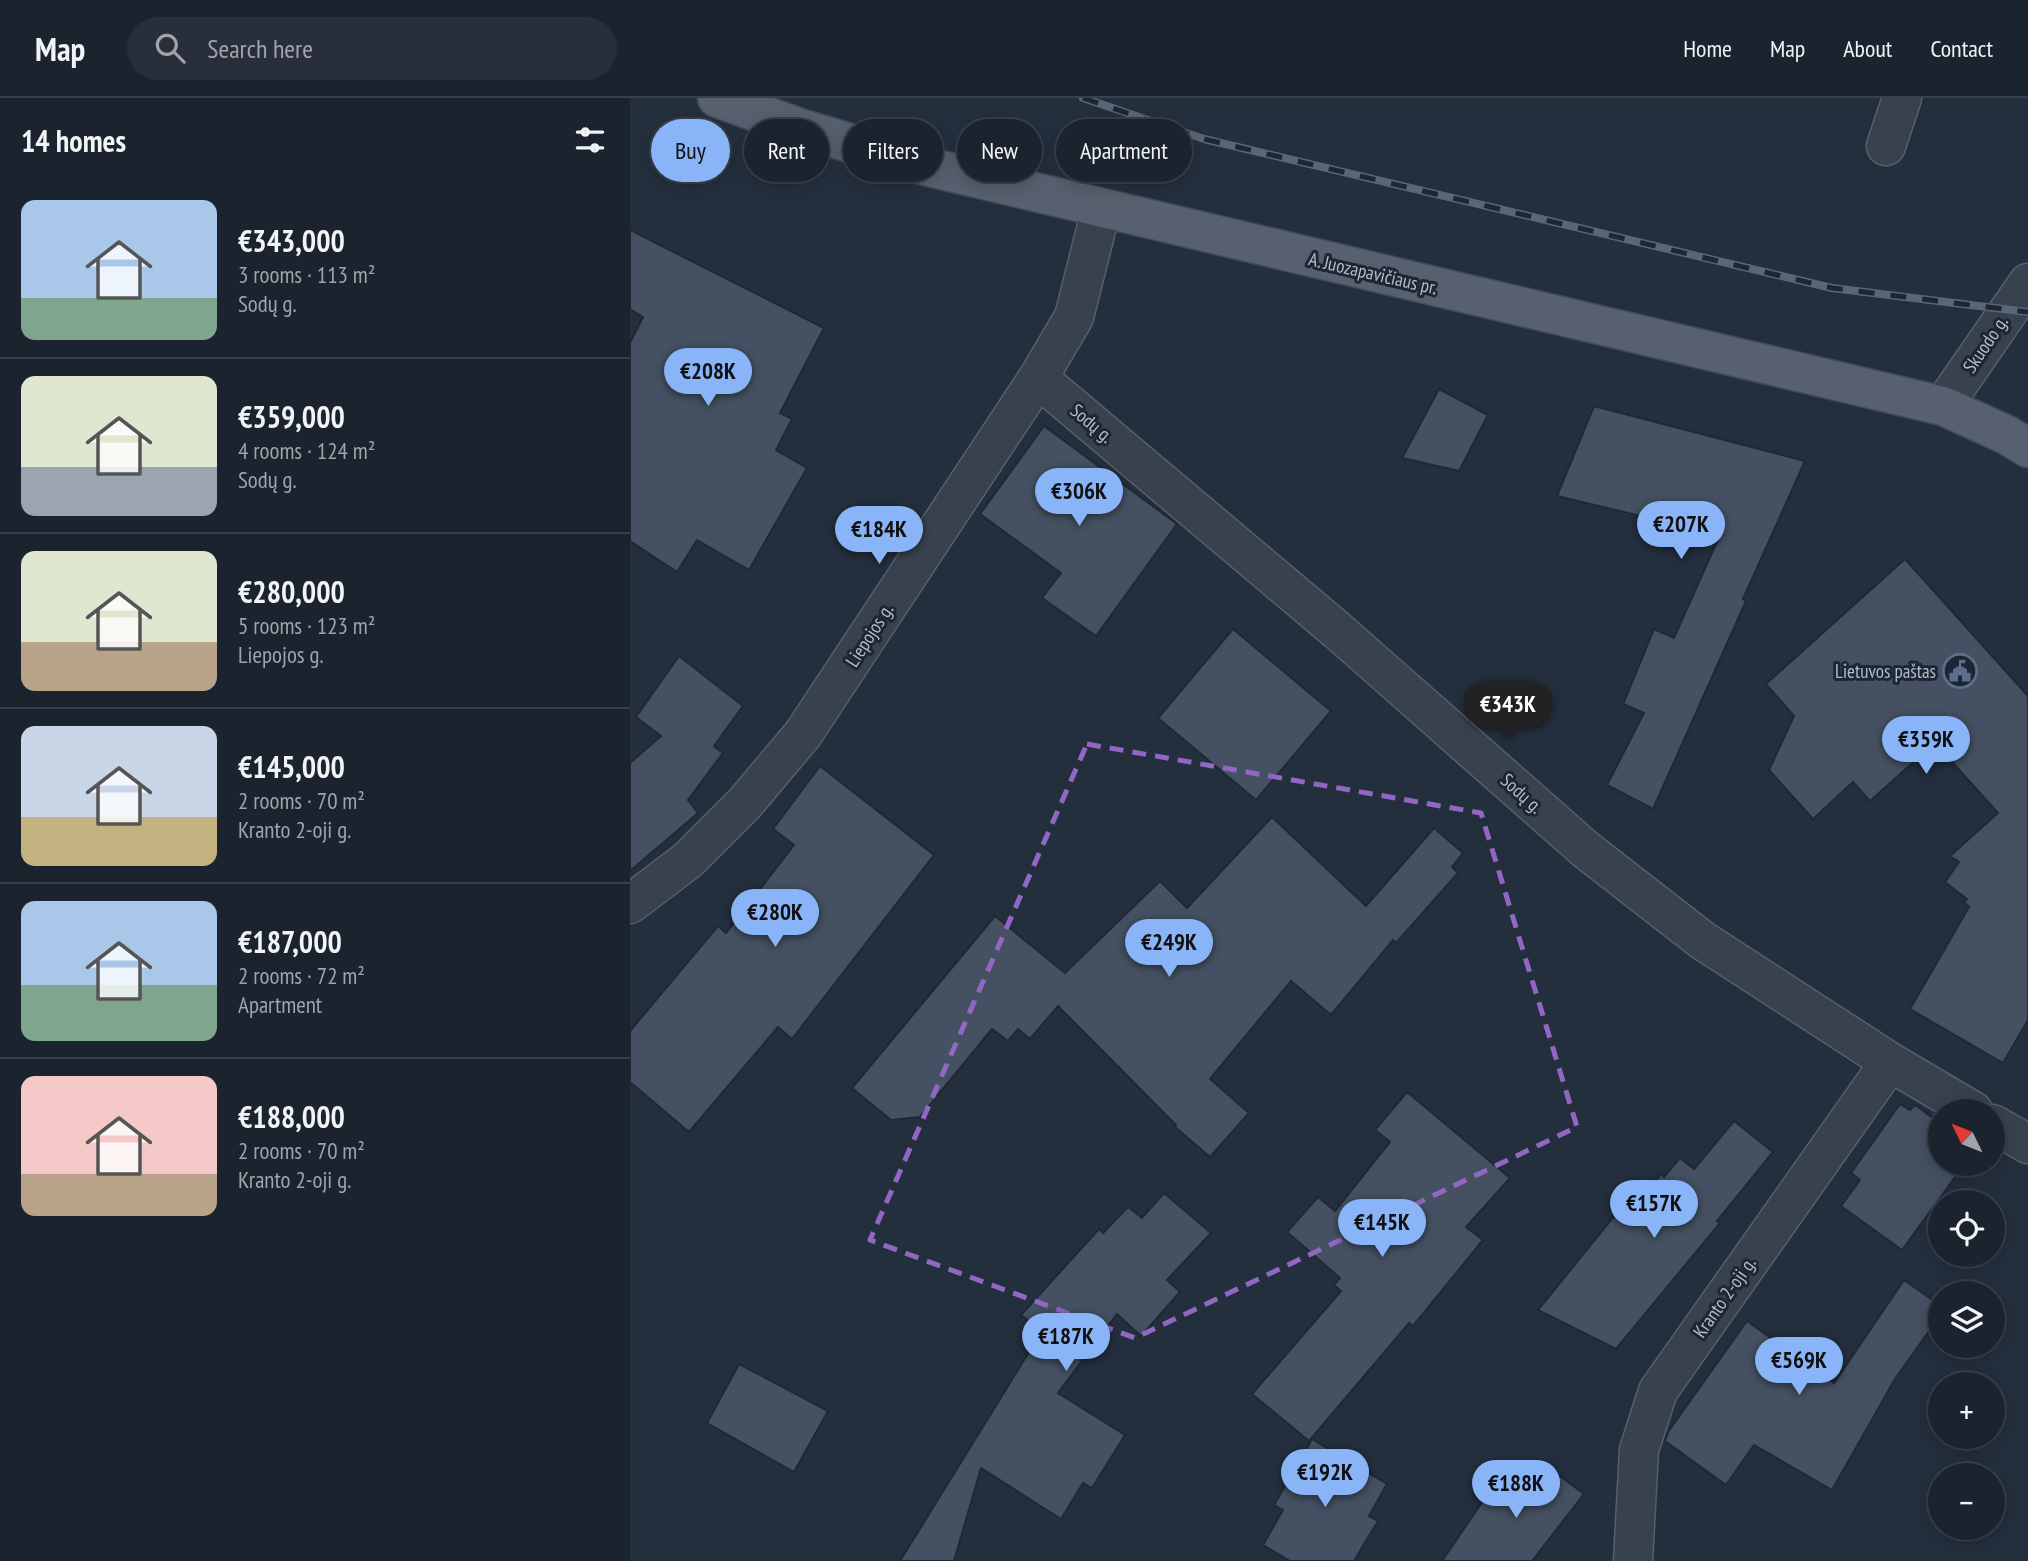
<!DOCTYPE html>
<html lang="en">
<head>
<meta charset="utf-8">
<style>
	body { margin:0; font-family:"PT Sans Narrow",sans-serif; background:#282f3a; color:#f1f3f6; height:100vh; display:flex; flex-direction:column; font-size:26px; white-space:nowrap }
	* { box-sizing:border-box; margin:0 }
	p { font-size:23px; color:#a0a4aa }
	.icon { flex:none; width:38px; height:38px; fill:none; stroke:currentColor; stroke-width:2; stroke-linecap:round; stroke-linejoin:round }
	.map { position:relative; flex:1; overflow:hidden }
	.drawer { display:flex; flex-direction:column; background:#1b232e; width:630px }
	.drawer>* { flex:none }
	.hud { position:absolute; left:21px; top:21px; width:665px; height:63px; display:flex; gap:14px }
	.needle { width:46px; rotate:313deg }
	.controls { position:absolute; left:1298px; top:1001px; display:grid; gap:14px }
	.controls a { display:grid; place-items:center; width:77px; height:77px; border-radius:50%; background:#1b232e; box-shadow:0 4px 18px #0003,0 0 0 2px #39404a; font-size:35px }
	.price { position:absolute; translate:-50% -60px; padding:0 16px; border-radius:24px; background:#8ab4f8; color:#111; font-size:23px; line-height:46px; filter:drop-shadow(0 2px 4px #0008) }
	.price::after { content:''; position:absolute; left:50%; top:42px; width:21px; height:16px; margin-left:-10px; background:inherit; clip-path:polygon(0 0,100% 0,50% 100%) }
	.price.current { background:#222; color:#fff }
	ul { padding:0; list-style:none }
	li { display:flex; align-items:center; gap:21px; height:175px; padding:0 21px }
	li+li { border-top:2px solid #39404a }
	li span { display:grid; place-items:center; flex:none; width:196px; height:140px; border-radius:14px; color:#555 }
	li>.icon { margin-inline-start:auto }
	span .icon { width:84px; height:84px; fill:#fffc; stroke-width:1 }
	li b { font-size:30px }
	h2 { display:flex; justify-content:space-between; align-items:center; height:84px; padding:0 21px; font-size:30px }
	.pill { padding:0 24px; border-radius:32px; background:#1b232e; box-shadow:0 4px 18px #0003,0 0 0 2px #39404a; font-size:24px; line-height:63px }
	.pill.current { background:#8ab4f8; color:#111 }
	header { display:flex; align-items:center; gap:42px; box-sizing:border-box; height:98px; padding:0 35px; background:#1b232e; border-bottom:2px solid #39404a }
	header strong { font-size:33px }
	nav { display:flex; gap:38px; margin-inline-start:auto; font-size:24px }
	.search { width:490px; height:63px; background:#282f3a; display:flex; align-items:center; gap:18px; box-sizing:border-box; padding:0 24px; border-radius:38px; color:#a0a4aa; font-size:26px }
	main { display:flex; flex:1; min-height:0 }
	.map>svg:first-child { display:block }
	.building { fill:#455162; stroke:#1f2835; stroke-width:2 }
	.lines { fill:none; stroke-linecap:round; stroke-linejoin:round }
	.minor-casing { stroke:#565f6c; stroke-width:41 }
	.major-casing { stroke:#414a57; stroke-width:41 }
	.minor { stroke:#38414e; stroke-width:38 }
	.major { stroke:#56606e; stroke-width:38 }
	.rail-casing { stroke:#5a6575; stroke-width:8 }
	.rail { stroke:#1d2633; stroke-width:5; stroke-dasharray:16; stroke-linecap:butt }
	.marked { fill:none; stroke:#9266c3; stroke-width:5; stroke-dasharray:14 9; stroke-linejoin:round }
	.labels { text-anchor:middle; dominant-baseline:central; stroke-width:6; stroke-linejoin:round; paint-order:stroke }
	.street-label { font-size:19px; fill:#b4bcc9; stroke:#1d2633 }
	.poi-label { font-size:19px; fill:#b4bcc9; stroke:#1d2633; text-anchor:end }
</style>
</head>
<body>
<header>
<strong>Map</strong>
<div class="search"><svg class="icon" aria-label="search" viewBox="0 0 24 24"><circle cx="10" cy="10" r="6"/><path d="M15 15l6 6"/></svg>Search here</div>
<nav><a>Home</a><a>Map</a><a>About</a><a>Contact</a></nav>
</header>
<main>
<section class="drawer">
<h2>14 homes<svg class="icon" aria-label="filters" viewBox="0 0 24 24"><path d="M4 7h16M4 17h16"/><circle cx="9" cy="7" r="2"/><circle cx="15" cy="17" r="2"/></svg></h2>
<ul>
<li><span style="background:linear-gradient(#a9c7e8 70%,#7fa58c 0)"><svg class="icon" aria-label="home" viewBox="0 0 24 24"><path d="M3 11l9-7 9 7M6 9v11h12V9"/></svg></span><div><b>€343,000</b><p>3 rooms · 113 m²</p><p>Sodų g.</p></div></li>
<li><span style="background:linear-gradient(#dfe7d0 65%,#9aa5b1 0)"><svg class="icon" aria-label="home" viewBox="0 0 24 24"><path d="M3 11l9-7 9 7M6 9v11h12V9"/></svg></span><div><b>€359,000</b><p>4 rooms · 124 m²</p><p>Sodų g.</p></div></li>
<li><span style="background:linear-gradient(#dfe7d0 65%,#b9a48a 0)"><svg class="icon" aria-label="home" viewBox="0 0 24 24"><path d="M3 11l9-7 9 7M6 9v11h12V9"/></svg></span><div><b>€280,000</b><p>5 rooms · 123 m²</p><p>Liepojos g.</p></div></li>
<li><span style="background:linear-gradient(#c9d6e8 65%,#c2b280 0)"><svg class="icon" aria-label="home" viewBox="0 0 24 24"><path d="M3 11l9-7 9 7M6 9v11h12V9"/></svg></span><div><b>€145,000</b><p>2 rooms · 70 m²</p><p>Kranto 2-oji g.</p></div></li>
<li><span style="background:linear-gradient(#a9c7e8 60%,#7fa58c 0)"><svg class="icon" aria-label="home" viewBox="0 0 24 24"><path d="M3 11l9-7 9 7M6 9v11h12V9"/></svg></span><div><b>€187,000</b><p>2 rooms · 72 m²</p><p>Apartment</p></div></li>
<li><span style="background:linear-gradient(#f6c9c9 70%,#b9a48a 0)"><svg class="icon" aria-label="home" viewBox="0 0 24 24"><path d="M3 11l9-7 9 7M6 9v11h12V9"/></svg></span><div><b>€188,000</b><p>2 rooms · 70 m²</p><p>Kranto 2-oji g.</p></div></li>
</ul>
</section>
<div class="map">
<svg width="1398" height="1463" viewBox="0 0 1398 1463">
	<rect width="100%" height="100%" fill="#242f3e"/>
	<g class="building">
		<polygon points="0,132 194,230 150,315 162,321 146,352 177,370 119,472 67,442 47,474 0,443 0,245 13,219 0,211"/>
		<polygon points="809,291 858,317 829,373 772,360"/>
		<polygon points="964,308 1175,363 1113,501 1116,503 1023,711 977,687 1014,615 993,606 1024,531 1044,540 1090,437 927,398"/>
		<polygon points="414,328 547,426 466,538 412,500 431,475 350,416"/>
		<polygon points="1275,461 1398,598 1398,922 1373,965 1280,911 1339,809 1334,804 1337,801 1315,784 1329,764 1320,758 1368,715 1305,645 1240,703 1223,684 1183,721 1139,672 1164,618 1136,586"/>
		<polygon points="603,531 701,613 626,702 528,620"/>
		<polygon points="49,558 113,608 84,648 93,655 58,702 68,715 0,773 0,665 31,638 6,619"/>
		<polygon points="190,668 304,757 162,941 148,929 59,1034 0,984 0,933 88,828 96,835 164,747 143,731"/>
		<polygon points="642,719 736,808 804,730 833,755 822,769 828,775 766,845 763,842 701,917 661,883 580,981 619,1015 580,1059 545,1029 546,1027 428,908 400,941 388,931 378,943 362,931 290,1019 261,1022 222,990 365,818 435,875 530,783 557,810"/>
		<polygon points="777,994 880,1080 836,1129 853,1142 783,1228 779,1225 679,1343 622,1296 711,1193 704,1187 710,1180 657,1134 688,1099 705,1113 760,1044 745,1032"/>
		<polygon points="1270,1006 1280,1012 1285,1007 1311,1026 1311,1066 1328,1075 1272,1152 1211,1108 1230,1082 1221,1075"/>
		<polygon points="1104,1023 1143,1054 1087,1123 1090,1125 986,1251 908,1212 1002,1096 1009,1102 1031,1076 1034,1079 1050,1060 1064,1071"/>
		<polygon points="534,1095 581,1135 537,1182 550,1194 511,1238 487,1216 428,1295 495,1337 462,1390 453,1385 431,1421 351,1370 324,1463 270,1463 412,1233 391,1217 469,1131 473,1135 498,1109 512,1120"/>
		<polygon points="1274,1182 1311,1208 1311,1216 1265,1281 1202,1392 1124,1347 1096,1387 1035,1343 1038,1334 1117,1223 1204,1285"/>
		<polygon points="109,1266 198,1313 164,1374 77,1325"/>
		<polygon points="682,1341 757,1386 739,1418 748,1423 724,1463 660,1463 633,1447 653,1412 644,1407"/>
		<polygon points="918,1369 954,1396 902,1463 812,1463 872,1375 899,1393"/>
	</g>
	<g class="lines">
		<g class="minor-casing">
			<g id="minor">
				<polyline points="1256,48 1272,0"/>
				<polyline points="408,280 708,533 955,751 1072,842 1260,964 1343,1013"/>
				<polyline points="1313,308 1398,185"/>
				<polyline points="0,806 58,762 115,705 173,636 408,280 444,219 471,112"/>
				<polyline points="1363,1026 1398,1046"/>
				<polyline points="1003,1463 1009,1352 1028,1293 1260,964"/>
			</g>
		</g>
		<g class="major-casing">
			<polyline id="major" points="87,0 173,31 299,69 1313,308 1377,337 1398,350"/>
		</g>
		<use href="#minor" class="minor"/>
		<use href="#major" class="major"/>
		<g class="rail-casing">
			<polyline id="rail" points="453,0 574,41 1202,190 1398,214"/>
		</g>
		<use href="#rail" class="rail"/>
	</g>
	<path class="marked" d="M457,646L851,715L947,1029L505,1240L240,1142Z"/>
	<defs>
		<g id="civic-ring" transform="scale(1.75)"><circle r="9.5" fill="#1d2633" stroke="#5c6f8a" stroke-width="1.5"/><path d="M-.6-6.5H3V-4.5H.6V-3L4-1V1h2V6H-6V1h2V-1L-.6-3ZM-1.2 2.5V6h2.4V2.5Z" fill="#5c6f8a"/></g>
	</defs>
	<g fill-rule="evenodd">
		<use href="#civic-ring" x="1330" y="573"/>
	</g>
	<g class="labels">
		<g class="street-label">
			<text transform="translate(743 175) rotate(13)">A. Juozapavičiaus pr.</text>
			<text transform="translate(1355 246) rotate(-56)">Skuodo g.</text>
			<text transform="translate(462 325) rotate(40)">Sodų g.</text>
			<text transform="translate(239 537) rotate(-57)">Liepojos g.</text>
			<text transform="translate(892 695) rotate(42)">Sodų g.</text>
			<text transform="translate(1094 1199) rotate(-55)">Kranto 2-oji g.</text>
		</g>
		<g class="poi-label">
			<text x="1306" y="573">Lietuvos paštas</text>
		</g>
	</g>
</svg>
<div class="controls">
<a><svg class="needle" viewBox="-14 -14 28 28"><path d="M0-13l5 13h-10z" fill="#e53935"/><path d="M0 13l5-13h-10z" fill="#a0a4aa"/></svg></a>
<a><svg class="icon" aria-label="locate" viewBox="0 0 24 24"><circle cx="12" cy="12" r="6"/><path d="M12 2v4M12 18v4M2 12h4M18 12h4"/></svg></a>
<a><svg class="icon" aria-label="layers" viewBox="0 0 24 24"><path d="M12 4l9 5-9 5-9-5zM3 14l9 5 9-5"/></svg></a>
<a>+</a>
<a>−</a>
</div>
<b class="price" style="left:78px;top:310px">€208K</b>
<b class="price" style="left:449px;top:430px">€306K</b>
<b class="price" style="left:1051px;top:463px">€207K</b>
<b class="price" style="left:249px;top:468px">€184K</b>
<b class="price current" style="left:878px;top:643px">€343K</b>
<b class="price" style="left:1296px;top:678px">€359K</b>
<b class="price" style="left:145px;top:851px">€280K</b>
<b class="price" style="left:539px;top:881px">€249K</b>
<b class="price" style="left:1024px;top:1142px">€157K</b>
<b class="price" style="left:752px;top:1161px">€145K</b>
<b class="price" style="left:436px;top:1275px">€187K</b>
<b class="price" style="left:1169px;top:1299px">€569K</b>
<b class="price" style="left:695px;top:1411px">€192K</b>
<b class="price" style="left:886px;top:1422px">€188K</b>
<div class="hud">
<a class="pill current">Buy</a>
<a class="pill">Rent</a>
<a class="pill">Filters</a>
<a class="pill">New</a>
<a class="pill">Apartment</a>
</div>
</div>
</main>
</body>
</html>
